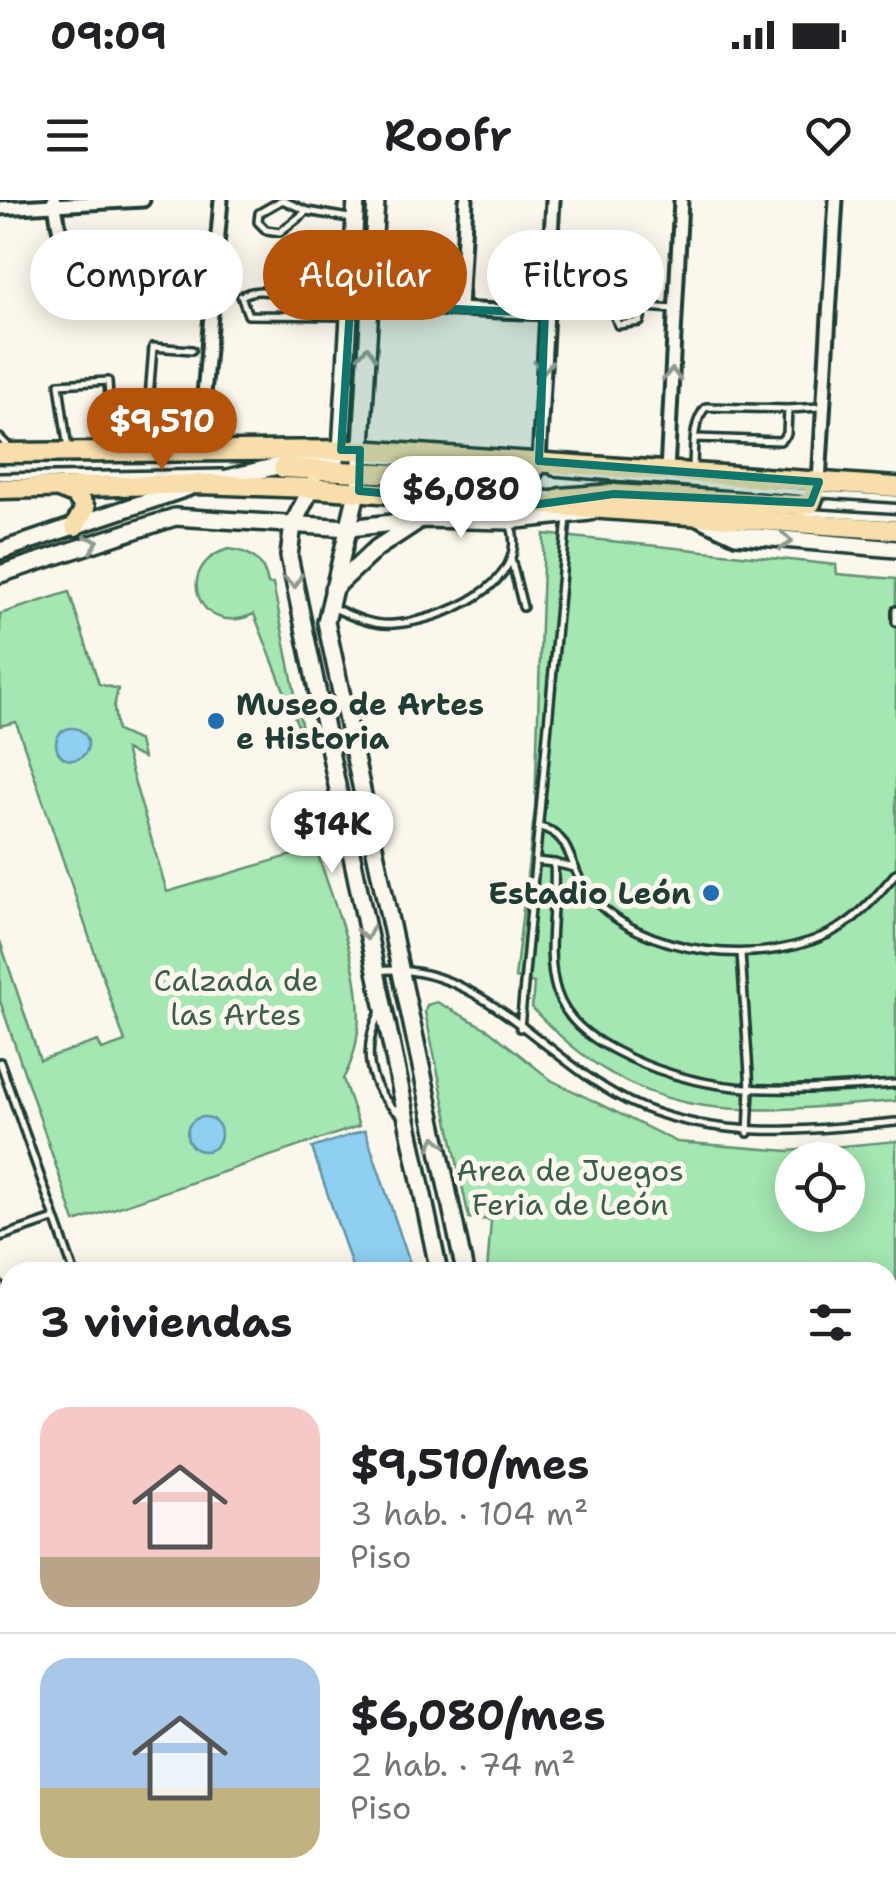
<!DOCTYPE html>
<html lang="es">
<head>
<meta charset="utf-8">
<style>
	body { margin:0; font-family:"Shantell Sans",sans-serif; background:#f6f6f6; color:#202124; height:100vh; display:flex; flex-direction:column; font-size:38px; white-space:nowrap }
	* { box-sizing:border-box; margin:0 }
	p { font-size:32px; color:#757577 }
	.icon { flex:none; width:55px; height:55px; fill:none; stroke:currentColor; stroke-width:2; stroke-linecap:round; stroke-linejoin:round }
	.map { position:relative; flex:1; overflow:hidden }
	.drawer { position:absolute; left:0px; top:1062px; width:898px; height:642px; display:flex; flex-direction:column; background:#fff; border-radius:30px 30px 0 0; box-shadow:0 5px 25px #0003 }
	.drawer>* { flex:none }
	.banner { position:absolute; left:30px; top:30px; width:838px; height:90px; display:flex; gap:20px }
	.fabs { position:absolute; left:775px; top:942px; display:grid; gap:20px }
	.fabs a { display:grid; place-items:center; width:90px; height:90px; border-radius:50%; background:#fff; box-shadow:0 5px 25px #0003; font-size:50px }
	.price { position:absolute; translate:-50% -85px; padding:0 22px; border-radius:35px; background:#fff; color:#222; font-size:32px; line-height:65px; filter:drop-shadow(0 2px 5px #0008) }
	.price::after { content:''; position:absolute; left:50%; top:60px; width:30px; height:22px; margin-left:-15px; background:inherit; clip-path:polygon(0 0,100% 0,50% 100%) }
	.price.on { background:#b45309; color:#fff }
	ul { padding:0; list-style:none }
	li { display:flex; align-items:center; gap:30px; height:250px; padding:0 40px }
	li+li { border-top:2px solid #e0e0e0 }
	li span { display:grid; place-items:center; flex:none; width:280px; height:200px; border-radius:30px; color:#555 }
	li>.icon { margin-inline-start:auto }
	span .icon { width:120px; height:120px; fill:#fffc; stroke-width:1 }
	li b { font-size:42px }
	h2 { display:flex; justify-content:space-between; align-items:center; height:120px; padding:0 40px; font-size:42px }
	.chip { padding:0 35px; border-radius:45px; background:#fff; box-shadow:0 5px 25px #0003; font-size:35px; line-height:90px }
	.chip.on { background:#b45309; color:#fff }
	.status { display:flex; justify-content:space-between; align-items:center; height:70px; padding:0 50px; background:#fff; direction:ltr }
	.status svg { height:28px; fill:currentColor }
	header { display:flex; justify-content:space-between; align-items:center; height:130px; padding:0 40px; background:#fff; font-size:45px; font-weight:600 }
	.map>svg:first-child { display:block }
	.green { fill:#a4e7b2; stroke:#629273; stroke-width:2.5; fill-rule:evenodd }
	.water { fill:#8fcff1; stroke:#6295a5; stroke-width:2.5 }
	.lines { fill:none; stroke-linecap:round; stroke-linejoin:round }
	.lane-casing { stroke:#1f3d34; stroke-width:12 }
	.street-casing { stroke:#1f3d34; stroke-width:19 }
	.secondary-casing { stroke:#1f3d34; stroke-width:22 }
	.primary-casing { stroke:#1f3d34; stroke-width:25 }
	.lane { stroke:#fbf7ec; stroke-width:5 }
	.street { stroke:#fbf7ec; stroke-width:11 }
	.secondary { stroke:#fbf7ec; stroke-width:15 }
	.primary { stroke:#f8deab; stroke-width:18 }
	.oneway { stroke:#8d9a90 }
	.marked { fill:#0f766e; fill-opacity:0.2; stroke:#0f766e; stroke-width:8; stroke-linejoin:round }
	.poi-dot { fill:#1f6fb2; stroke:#fbf7ec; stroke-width:4 }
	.labels { text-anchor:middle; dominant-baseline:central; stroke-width:10; stroke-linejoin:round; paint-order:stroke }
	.poi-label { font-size:30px; font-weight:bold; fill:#1f3d34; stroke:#fbf7ec; text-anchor:start }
	.park-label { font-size:30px; fill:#3a5f4d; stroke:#fbf7ec }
</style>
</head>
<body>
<div class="status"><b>09:09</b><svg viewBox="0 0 49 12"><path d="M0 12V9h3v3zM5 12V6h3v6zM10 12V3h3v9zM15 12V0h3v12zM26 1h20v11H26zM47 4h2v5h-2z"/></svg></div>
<header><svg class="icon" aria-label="menu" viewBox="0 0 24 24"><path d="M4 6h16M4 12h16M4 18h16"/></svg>Roofr<svg class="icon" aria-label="heart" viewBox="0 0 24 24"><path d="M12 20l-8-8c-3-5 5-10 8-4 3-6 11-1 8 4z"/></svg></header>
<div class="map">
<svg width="896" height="1704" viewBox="0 0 896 1704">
	<rect width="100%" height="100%" fill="#fbf7ec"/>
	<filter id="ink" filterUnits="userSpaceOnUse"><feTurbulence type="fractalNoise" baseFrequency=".01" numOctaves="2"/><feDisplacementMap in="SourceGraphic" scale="20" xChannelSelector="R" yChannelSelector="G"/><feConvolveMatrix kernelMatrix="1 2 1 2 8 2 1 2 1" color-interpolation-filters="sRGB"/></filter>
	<g filter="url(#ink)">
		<g class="green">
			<path d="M544,334L836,365L837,374L896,379V901C743,913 646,931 532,808L534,783L515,778L535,608Z"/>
			<path d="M229,349C252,351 264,362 268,384H273L305,544L254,414C197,440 172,364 229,349Z"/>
			<path d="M69,392L99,484L118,489L114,507L117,531L139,541L143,558L125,550L167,692L316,648C337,718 383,809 343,879L359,926L75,1022L0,801V741L40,860L98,841L102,850L125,842L16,522L0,526V414Z"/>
			<path d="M437,802L489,830L551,880L677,942L789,951L896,941V1189L888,1188V1072H487L491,1020L469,1018L425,812L427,805ZM792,960H848V1015H792Z"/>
			<polygon points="888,1247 896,1248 896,1441 888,1690"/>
			<polygon points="169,1695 884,1695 879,1704 176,1704"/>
		</g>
		<g class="water">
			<circle cx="72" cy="544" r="16"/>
			<circle cx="204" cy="934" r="17"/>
			<polygon points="365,930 413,1072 354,1072 312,948"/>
			<polygon points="489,1695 735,1695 733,1704 499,1704"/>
		</g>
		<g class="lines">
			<g class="lane-casing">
				<g id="lane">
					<polyline points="307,11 280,32 266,30 258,22 259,13 282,0 307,11 349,18"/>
					<polygon points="634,75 640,78 644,107 640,122 618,125 612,109 616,85"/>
					<polyline points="644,107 675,109"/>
					<path d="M300,115C293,93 260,85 241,96L248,115L347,116"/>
					<polyline points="788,209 820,207"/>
					<polyline points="0,238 9,247"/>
					<polyline points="145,249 153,147 192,150"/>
					<polyline points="68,250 59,184 108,181 112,246"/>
					<polyline points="363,259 437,264"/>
					<path d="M693,268C694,248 692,222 706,207L788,209L787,234L780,241L695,238"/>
					<polyline points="553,272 811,293"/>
					<polyline points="0,277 222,273"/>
					<polyline points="388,282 556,295"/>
					<polyline points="822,294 896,299"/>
					<polyline points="801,312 896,318"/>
					<polyline points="511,359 523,407"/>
					<path d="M334,408C353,417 373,426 394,424C441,421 533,384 510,323"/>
					<polyline points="896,410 896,422"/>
					<path d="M539,627C572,633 569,667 586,690C638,759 771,770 841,727C863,713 880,692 896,673"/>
					<path d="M536,661L554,663C557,704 544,752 557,792C566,820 589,837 614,850C709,901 793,890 896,884"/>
					<polyline points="554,663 575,668"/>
					<polyline points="741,753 750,889 748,933"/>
					<path d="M377,771C481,758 552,871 641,907C725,941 808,930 896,922"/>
					<path d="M381,810C361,848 366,887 401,915"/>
					<polyline points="520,828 567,318"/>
					<polyline points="0,862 74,1072"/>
					<polyline points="0,1037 54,1019"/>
					<polyline points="0,1085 10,1118"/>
				</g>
			</g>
			<g class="street-casing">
				<g id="street">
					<polyline points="54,0 68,75"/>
					<polyline points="0,8 143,0"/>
					<polyline points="370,105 545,113"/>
					<polyline points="460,109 466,0"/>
					<polyline points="199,252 221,0"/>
					<polyline points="539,261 553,0"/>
					<polyline points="667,272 681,0"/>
					<polyline points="819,282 836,0"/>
					<polyline points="0,1382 10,1379"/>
				</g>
			</g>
			<g class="secondary-casing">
				<g id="secondary">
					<polyline points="376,0 360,280 326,422 465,1072"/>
					<polyline points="336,259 341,250 356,0"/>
					<polyline points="219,280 328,254"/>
					<polyline points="314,283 293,324 289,356 439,1072"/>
					<polyline points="702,319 736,335 896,349"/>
					<polyline points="0,351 187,288"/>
					<polyline points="0,374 175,317 350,328 425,319 508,321 590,312"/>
					<polyline points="333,389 377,348 415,323"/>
					<polyline points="888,1206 896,1209"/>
					<polyline points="0,1229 10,1252"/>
					<polyline points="888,1231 896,1233"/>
				</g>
			</g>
			<g class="primary-casing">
				<g id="primary">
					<polyline points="0,253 360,250 896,287"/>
					<polyline points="283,268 510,280 531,275 539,261"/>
					<polyline points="0,289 200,284 310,288 896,330"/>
					<polyline points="61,289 76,295 85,308 75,326"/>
					<polyline points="560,298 614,294 799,305 811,303 819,282"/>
				</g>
			</g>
			<use href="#lane" class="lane"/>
			<use href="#street" class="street"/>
			<use href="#secondary" class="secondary"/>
			<use href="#primary" class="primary"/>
		</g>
		<defs><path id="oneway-chevron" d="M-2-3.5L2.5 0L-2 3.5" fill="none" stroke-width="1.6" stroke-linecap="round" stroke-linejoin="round" transform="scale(2.5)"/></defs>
		<g class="oneway">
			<use href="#oneway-chevron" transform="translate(367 153) rotate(-86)"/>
			<use href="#oneway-chevron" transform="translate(543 167) rotate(92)"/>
			<use href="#oneway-chevron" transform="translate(672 175) rotate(-87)"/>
			<use href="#oneway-chevron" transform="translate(786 341) rotate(5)"/>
			<use href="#oneway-chevron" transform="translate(92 343) rotate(-19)"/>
			<use href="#oneway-chevron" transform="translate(294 381) rotate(80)"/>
			<use href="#oneway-chevron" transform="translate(366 733) rotate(79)"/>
			<use href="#oneway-chevron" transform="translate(436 943) rotate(-102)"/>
		</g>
	</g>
	<path class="marked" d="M354,44H373L370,105L545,113L539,261L819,282L811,303L614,294L525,306L359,291L360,250H341Z"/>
	<g class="poi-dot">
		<circle cx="216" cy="521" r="10"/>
		<circle cx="711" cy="693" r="10"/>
	</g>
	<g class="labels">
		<g class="poi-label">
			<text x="236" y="504">Museo de Artes<tspan x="236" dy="34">e Historia</tspan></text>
			<text x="691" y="693" text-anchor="end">Estadio León</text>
		</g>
		<g class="park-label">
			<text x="236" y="780">Calzada de<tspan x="236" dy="34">las Artes</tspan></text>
			<text x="570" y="970">Area de Juegos<tspan x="570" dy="34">Feria de León</tspan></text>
		</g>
	</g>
</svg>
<div class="fabs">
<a><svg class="icon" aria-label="locate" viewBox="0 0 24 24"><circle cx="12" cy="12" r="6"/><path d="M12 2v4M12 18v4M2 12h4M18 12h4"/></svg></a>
</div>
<b class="price on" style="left:162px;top:273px">$9,510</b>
<b class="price" style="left:461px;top:341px">$6,080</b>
<b class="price" style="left:332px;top:676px">$14K</b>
<div class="banner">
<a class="chip">Comprar</a>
<a class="chip on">Alquilar</a>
<a class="chip">Filtros</a>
</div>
<section class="drawer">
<h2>3 viviendas<svg class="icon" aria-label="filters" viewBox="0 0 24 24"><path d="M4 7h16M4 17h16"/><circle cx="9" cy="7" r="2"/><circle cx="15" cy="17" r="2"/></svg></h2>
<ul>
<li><span style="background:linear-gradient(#f6c9c9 75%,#b9a48a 0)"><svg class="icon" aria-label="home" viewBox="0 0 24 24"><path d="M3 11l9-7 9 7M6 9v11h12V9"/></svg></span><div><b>$9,510/mes</b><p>3 hab. · 104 m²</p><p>Piso</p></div></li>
<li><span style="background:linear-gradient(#a9c7e8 65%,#c2b280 0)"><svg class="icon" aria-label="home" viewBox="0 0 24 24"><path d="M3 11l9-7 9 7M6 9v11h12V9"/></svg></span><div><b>$6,080/mes</b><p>2 hab. · 74 m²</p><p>Piso</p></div></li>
</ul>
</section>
</div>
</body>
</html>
